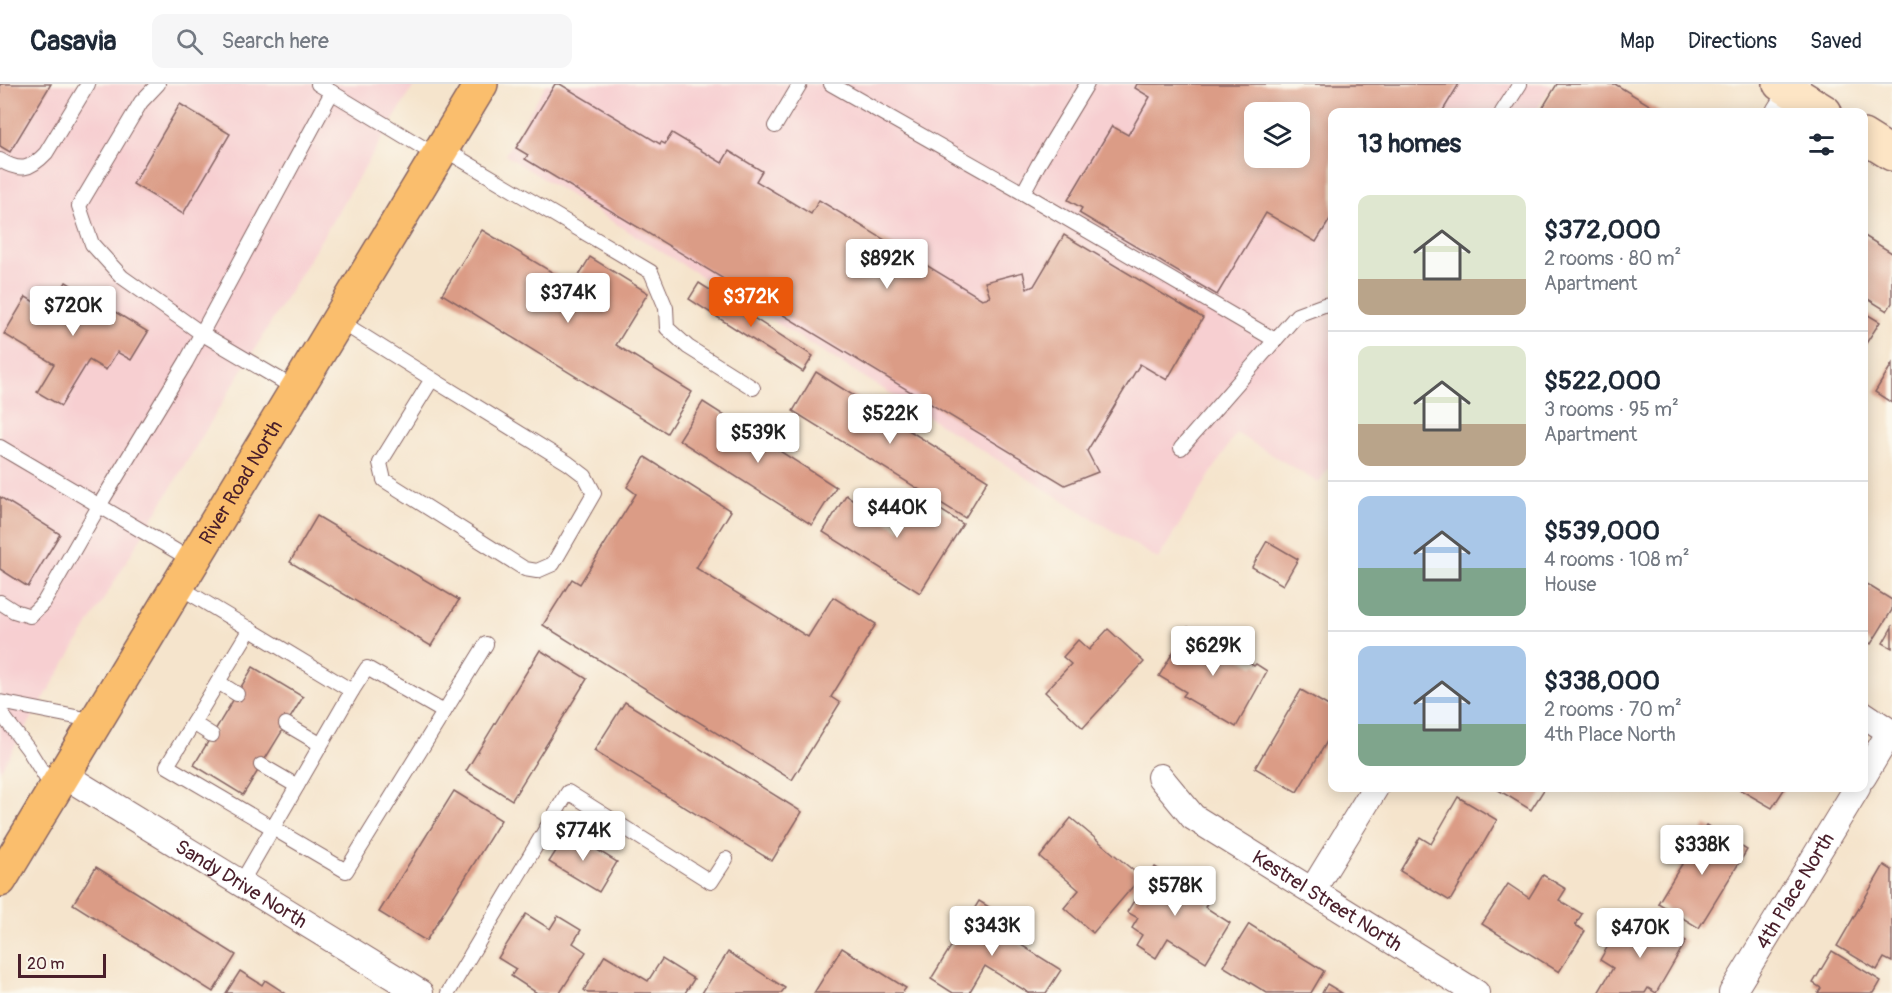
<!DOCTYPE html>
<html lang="en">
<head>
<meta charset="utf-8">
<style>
	body { margin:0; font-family:Pangolin,sans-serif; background:#f6f6f7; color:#1f2937; height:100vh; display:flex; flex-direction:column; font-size:22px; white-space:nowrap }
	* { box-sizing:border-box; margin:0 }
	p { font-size:20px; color:#747a83 }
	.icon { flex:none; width:33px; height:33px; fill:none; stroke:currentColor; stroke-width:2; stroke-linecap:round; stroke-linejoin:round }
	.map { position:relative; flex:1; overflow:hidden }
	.side { position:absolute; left:1328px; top:24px; width:540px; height:684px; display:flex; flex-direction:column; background:#fff; border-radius:12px; box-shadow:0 3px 15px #0003 }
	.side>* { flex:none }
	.tools { position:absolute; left:1244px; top:18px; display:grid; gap:12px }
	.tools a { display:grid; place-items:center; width:66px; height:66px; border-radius:12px; background:#fff; box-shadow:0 3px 15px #0003; font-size:30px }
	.scale { position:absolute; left:18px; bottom:15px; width:88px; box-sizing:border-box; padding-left:6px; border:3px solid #4a1f2b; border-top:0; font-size:16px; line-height:21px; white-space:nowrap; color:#4a1f2b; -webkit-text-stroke:4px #fbf7ec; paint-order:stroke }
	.price { position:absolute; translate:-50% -51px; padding:0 14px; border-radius:6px; background:#fff; color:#222; font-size:20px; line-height:39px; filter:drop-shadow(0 2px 3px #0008) }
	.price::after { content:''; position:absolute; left:50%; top:36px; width:18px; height:14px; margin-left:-9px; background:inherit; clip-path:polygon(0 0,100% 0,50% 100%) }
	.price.active { background:#ea580c; color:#fff }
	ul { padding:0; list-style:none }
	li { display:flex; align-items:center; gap:18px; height:150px; padding:0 30px }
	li+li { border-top:2px solid #e0e1e3 }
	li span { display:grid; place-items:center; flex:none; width:168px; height:120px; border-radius:12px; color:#555 }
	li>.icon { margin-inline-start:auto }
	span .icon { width:72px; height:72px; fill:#fffc; stroke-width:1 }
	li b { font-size:26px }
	h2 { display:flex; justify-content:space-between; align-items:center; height:72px; padding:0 30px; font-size:26px }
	header { display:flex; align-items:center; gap:36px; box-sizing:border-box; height:84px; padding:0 30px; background:#fff; border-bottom:2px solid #e0e1e3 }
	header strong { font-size:28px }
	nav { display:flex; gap:33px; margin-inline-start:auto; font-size:21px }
	.search { width:420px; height:54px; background:#f6f6f7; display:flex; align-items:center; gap:15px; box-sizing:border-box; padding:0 21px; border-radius:12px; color:#747a83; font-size:22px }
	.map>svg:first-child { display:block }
	.built { fill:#f7cfd1; fill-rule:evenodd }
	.building { fill:#db9c86; fill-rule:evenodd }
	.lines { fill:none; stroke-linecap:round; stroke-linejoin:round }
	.lane-casing { stroke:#866463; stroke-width:16 }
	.street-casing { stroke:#866463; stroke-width:28 }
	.secondary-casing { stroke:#866463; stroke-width:36 }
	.primary-casing { stroke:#866463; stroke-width:36 }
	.lane { stroke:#fff; stroke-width:14 }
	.street { stroke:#fff; stroke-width:26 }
	.secondary { stroke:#fde5c5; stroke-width:33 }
	.primary { stroke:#fabe6d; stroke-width:33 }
	.labels { text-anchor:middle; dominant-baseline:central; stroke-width:6; stroke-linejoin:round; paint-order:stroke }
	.street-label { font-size:20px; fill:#4a1f2b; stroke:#fbf7ec }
</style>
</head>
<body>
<header>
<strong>Casavia</strong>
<div class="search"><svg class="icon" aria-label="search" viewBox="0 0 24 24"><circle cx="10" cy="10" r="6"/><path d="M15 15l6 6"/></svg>Search here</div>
<nav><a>Map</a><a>Directions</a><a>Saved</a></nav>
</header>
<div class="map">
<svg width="1892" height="909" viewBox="0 0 1892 909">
	<rect width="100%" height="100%" fill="#fbf7ec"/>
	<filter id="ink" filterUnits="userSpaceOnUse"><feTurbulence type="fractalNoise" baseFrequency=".0167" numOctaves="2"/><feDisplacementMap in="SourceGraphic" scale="12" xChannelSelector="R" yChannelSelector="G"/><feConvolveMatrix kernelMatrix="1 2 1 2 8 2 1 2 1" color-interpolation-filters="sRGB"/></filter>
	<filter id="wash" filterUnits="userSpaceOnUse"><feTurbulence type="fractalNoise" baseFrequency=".008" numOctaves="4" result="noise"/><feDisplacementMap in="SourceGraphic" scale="24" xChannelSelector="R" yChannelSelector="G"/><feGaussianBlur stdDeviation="1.35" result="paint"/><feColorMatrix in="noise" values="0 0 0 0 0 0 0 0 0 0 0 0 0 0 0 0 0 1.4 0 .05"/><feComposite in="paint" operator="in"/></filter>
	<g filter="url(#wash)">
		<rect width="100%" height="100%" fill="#f5e4cc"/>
		<g class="built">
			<polygon points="0,0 415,0 0,687"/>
			<path d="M546,0H1552L1536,28H1332V378L1319,399L1236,349L1158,475L505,71ZM1254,28H1299V74H1254Z"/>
		</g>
		<g id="blocks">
			<g class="building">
				<polygon points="0,0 51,0 10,68 0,62"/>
				<polygon points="555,0 560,0 660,60 661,58 665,60 672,49 722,79 729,67 762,87 756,97 811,130 819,116 982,215 990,213 985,198 1023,188 1027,205 1034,202 1064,151 1203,234 1167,296 1140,280 1087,367 1098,388 1065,401 525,75 528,71 516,64"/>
				<path d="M1137,0H1459L1442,28H1332V132L1316,158L1266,129L1217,211L1079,129L1082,124L1068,116L1112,42L1128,51L1150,13L1135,4ZM1254,28H1299V74H1254Z"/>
				<polygon points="1557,0 1615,0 1661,28 1548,28 1542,25"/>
				<polygon points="180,20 230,50 183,130 133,100"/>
				<polygon points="482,146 565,196 550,221 558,226 590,173 648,209 616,261 692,308 667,349 442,210"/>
				<polygon points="1863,151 1892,169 1892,219 1887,227 1863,212"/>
				<polygon points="66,198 148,248 131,276 117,268 106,286 89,276 61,322 37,308 54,280 4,250 26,213 49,227"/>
				<polygon points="699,199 813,272 803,288 689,215"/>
				<polygon points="1863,228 1880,238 1863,264"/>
				<polygon points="1892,280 1892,319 1875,308"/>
				<polygon points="816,288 988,396 965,434 793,327"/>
				<polygon points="703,318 836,403 812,441 679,356"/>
				<polygon points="645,373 731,427 696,484 808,553 833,513 876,540 831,613 840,619 792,696 543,541 572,495 580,500 636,410 627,403"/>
				<polygon points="846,411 900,446 920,413 963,440 920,509 823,448"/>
				<polygon points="0,413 60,450 28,503 0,485"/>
				<polygon points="317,432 459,516 431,562 290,478"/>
				<polygon points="1267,457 1298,475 1283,501 1252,483"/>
				<polygon points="1863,498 1892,516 1892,526 1871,560 1863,555"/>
				<polygon points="1188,543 1254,582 1256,580 1267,587 1236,643 1183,612 1186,608 1159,592"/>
				<polygon points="1892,543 1892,564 1883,559"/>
				<polygon points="1108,545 1144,578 1083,644 1045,608 1071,580 1063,573 1078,556 1089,566"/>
				<polygon points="540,566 587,595 512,716 466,687"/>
				<polygon points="253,583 303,613 243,711 194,681"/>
				<polygon points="1301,606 1332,624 1332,649 1297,708 1255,684"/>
				<polygon points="625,618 802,728 772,777 594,667"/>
				<polygon points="1495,704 1545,704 1531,726"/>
				<polygon points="1737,704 1785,704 1772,724"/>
				<polygon points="454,707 501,736 426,857 379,828"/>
				<polygon points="1458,713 1497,736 1450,817 1400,787 1420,753 1431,760"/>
				<polygon points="1071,734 1141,793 1093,849 1064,824 1079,806 1040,773"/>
				<polygon points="1706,741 1747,766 1699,844 1658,819"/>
				<polygon points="568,748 617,778 599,808 549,778"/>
				<polygon points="1884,781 1892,786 1892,878 1884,874 1877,886 1837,862"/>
				<polygon points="96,783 236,871 213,908 73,820"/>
				<polygon points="1155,783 1209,816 1205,823 1230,839 1206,878 1168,854 1156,874 1136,861 1142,851 1132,844 1138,834 1127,828"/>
				<polygon points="1543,791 1566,805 1559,816 1582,830 1575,841 1585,847 1559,888 1482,840 1508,800 1529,814"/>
				<polygon points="979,817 1007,834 999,847 1061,886 1046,909 1029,909 985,882 969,909 953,909 931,895"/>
				<polygon points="526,830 550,845 558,832 581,846 573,859 586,868 560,909 537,909 511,892 516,885 498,874"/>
				<polygon points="1644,833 1686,857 1656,909 1648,904 1645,909 1598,909 1613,884 1600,876 1617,846 1632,854"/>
				<polygon points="1249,840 1324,887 1311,909 1267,909 1223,882"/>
				<polygon points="842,864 906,904 902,909 814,909"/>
				<polygon points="1832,867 1881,897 1874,909 1818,909 1821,904 1813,899"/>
				<polygon points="728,868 785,904 781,909 702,909"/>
				<polygon points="605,871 648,897 662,875 694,895 685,909 588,909 584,906"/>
				<polygon points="240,887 262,901 265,896 285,909 226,909"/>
				<polygon points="1327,900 1342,909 1322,909"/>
			</g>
		</g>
	</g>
	<g filter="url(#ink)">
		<use href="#blocks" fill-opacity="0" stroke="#866463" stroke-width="1.5"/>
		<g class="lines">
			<g class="lane-casing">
				<g id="lane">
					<polyline points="158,0 141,18 79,122 92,160 122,193 201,249 296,305"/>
					<polyline points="318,0 437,72"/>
					<polyline points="831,0 1023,109 1038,81 1087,0"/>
					<polyline points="1502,28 1520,0"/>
					<polyline points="775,42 800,0"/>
					<polyline points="442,64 651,188 666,224 667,244 688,263 753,304"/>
					<path d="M0,76C20,88 30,86 46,69L88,0"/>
					<polyline points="1023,109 1275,256"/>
					<polyline points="338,236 432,295 380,379 384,396 525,485 537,487 553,480 594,409 585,392 568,379 432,295"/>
					<polyline points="0,363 193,477"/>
					<polyline points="1181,364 1297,231 1324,221 1332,220"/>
					<polyline points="178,502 352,607 241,799"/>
					<polyline points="0,518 14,527 30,532 44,518 99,422 186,278 332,8"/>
					<polyline points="250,545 167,682 346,787 486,560"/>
					<polyline points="218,598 237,610"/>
					<polyline points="352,607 367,584 444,628"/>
					<polyline points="0,618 96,637"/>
					<polyline points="0,628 28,665 53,705"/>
					<polyline points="193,639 212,651"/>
					<polyline points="286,640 320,660"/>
					<polyline points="261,681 297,702"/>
					<polyline points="448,909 568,708 711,798 726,775"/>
				</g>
			</g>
			<g class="street-casing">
				<g id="street">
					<polyline points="1779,28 1797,0"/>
					<polyline points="1863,630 1890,648 1863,693"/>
					<path id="s1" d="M64,691L420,909"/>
					<path id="s2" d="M1160,693L1193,733L1476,909"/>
					<polyline points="1312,807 1375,704"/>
					<path id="s3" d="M1732,909L1857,704"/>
				</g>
			</g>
			<g class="secondary-casing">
				<g id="secondary">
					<polyline points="1780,0 1825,28"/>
					<polyline points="1863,52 1892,70"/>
				</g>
			</g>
			<g class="primary-casing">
				<g id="primary">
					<path id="s4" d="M0,796L481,0"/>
				</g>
			</g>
			<use href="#lane" class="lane"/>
			<use href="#street" class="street"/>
			<use href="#secondary" class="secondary"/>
			<use href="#primary" class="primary"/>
		</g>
	</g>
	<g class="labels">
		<g class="street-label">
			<text stroke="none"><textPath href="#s4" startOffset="465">River Road North</textPath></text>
			<text stroke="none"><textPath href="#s1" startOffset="208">Sandy Drive North</textPath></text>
			<text stroke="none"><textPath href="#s3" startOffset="120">4th Place North</textPath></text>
			<text stroke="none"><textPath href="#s2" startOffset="210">Kestrel Street North</textPath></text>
		</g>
	</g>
</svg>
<div class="tools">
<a><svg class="icon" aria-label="layers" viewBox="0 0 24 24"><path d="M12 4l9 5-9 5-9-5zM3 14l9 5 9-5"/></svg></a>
</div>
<div class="scale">20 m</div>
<b class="price" style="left:887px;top:206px">$892K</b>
<b class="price" style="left:568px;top:240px">$374K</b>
<b class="price active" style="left:751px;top:244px">$372K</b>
<b class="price" style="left:73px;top:253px">$720K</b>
<b class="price" style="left:890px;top:361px">$522K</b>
<b class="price" style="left:758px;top:380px">$539K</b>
<b class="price" style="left:897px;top:455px">$440K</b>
<b class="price" style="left:1213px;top:593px">$629K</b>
<b class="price" style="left:583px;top:778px">$774K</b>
<b class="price" style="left:1702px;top:792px">$338K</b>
<b class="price" style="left:1175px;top:833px">$578K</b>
<b class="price" style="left:992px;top:873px">$343K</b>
<b class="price" style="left:1640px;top:875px">$470K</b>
<section class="side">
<h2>13 homes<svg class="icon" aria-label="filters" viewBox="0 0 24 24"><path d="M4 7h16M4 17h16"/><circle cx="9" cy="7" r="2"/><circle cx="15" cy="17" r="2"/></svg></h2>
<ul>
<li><span style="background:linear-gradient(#dfe7d0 70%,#b9a48a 0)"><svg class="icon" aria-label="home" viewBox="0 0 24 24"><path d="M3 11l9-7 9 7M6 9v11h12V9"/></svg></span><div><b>$372,000</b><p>2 rooms · 80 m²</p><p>Apartment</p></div></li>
<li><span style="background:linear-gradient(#dfe7d0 65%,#b9a48a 0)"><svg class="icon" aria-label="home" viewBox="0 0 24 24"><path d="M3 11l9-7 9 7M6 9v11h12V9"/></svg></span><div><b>$522,000</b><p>3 rooms · 95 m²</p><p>Apartment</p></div></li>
<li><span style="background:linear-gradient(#a9c7e8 60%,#7fa58c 0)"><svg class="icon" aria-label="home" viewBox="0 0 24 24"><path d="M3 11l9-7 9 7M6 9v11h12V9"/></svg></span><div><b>$539,000</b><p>4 rooms · 108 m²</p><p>House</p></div></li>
<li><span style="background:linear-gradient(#a9c7e8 65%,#7fa58c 0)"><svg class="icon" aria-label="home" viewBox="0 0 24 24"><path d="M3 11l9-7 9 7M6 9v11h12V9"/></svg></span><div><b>$338,000</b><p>2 rooms · 70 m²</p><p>4th Place North</p></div></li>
</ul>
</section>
</div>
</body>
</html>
